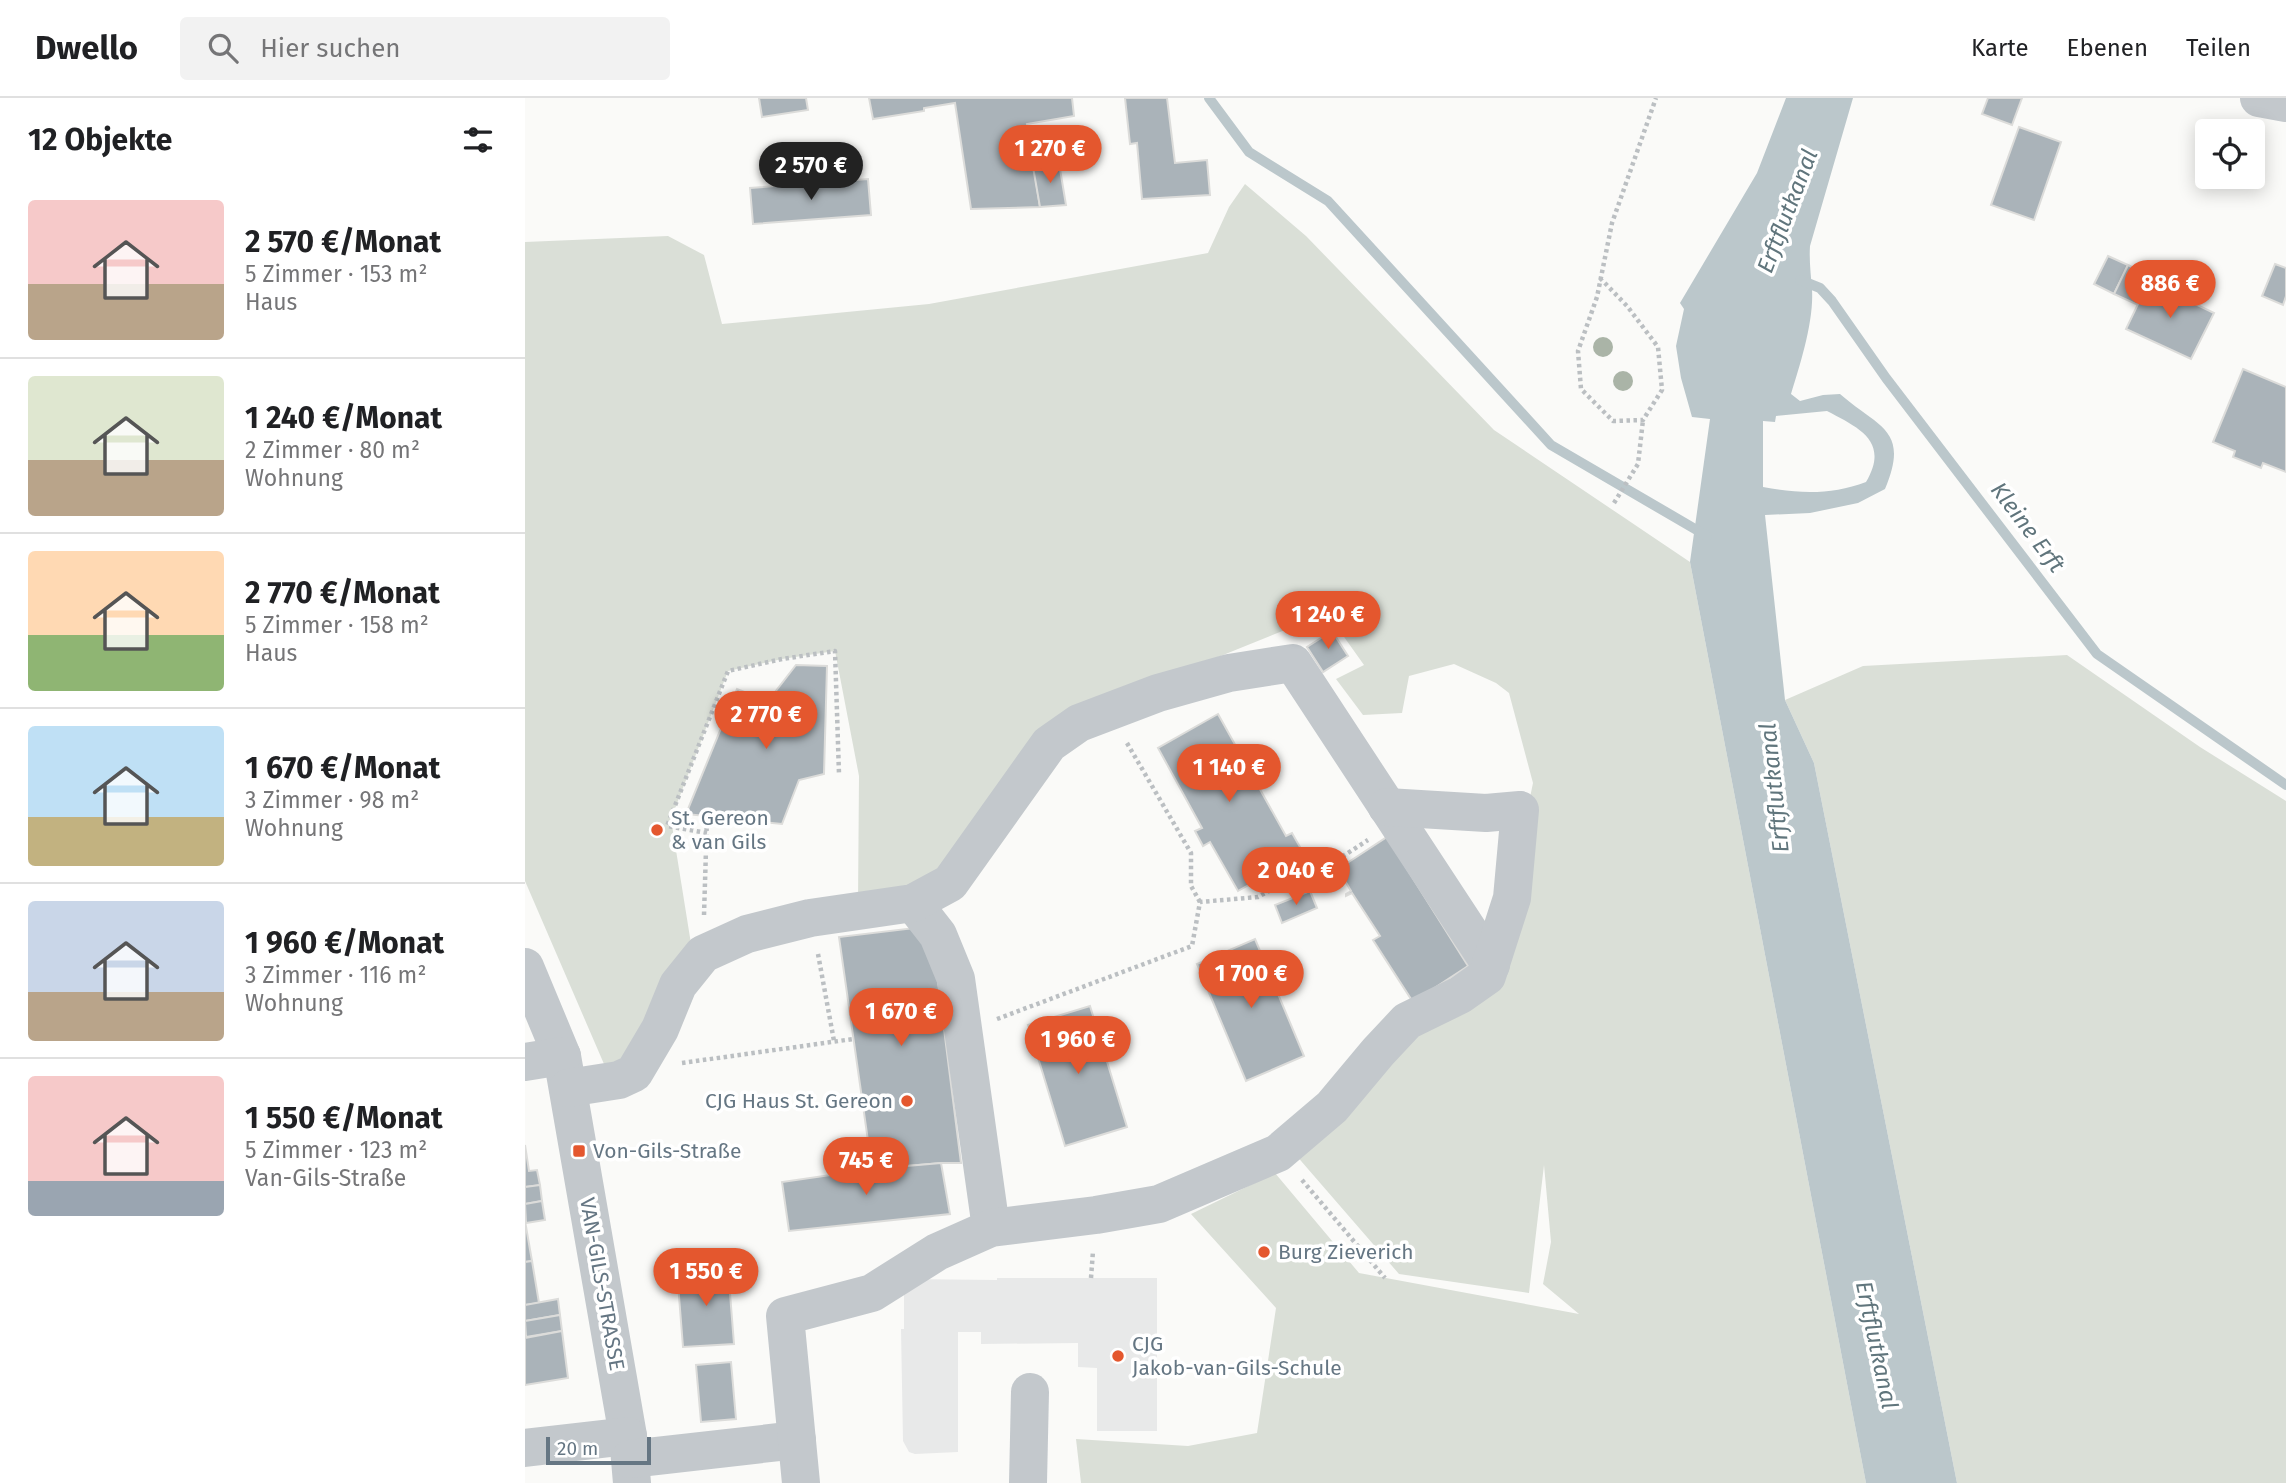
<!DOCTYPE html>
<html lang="de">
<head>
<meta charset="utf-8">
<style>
	body { margin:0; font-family:"Fira Sans",sans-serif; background:#f2f2f2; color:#202124; height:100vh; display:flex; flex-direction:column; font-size:26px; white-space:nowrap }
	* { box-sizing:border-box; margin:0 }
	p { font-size:23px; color:#757577 }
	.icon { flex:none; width:38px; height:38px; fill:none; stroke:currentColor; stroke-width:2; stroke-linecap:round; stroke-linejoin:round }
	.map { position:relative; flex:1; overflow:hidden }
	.panel { display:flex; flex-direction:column; background:#fff; width:525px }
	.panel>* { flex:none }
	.fabs { position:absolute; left:1670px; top:21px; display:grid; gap:14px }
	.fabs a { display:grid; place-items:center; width:70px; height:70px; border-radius:7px; background:#fff; box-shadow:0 4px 18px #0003; font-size:35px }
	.scale { position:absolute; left:21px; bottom:18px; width:105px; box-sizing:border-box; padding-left:7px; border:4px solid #657683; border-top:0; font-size:19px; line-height:24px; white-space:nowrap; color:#657683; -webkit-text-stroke:5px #fff; paint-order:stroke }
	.price { position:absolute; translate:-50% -60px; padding:0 16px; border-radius:24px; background:#e4572e; color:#fff; font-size:23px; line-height:46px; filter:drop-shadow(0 2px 4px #0008) }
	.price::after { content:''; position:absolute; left:50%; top:42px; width:21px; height:16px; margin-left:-10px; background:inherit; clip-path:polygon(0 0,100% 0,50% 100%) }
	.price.current { background:#222; color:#fff }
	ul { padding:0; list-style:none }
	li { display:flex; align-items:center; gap:21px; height:175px; padding:0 28px }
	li+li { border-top:2px solid #e0e0e0 }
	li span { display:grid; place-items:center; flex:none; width:196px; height:140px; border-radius:7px; color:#555 }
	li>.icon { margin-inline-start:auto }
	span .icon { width:84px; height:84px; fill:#fffc; stroke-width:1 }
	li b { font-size:30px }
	h2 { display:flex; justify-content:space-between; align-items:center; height:84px; padding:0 28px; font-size:30px }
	header { display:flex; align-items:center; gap:42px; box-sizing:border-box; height:98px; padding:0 35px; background:#fff; border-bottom:2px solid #e0e0e0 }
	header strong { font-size:33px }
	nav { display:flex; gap:38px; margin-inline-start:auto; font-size:24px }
	.search { width:490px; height:63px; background:#f2f2f2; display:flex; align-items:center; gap:18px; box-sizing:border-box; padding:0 24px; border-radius:7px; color:#757577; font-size:26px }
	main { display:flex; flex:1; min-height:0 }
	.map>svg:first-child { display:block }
	.built { fill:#e8e9e9 }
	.green { fill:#dadfd7 }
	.water { fill:#bbc7cb; fill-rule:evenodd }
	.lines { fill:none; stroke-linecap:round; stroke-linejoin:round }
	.stream { stroke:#bbc7cb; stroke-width:10 }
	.building { fill:#aab3b9; stroke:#dcdcda; stroke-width:2 }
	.path { stroke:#bbbfc2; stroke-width:4.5; stroke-dasharray:3.5 3.5; stroke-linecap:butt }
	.minor { stroke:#c3c8cc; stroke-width:38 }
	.tree { fill:#aab4a7 }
	.poi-dot { fill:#e4572e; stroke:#fff; stroke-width:2.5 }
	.labels { text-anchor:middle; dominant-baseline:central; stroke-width:7; stroke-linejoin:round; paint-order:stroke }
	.poi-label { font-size:21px; fill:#657683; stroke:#fff; text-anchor:start }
	.street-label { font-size:21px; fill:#657683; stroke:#fff }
	.water-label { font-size:23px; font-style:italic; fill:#60757c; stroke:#fff }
</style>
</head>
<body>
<header>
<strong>Dwello</strong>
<div class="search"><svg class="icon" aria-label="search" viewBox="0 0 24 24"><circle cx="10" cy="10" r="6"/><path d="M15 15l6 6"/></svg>Hier suchen</div>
<nav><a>Karte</a><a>Ebenen</a><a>Teilen</a></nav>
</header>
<main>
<section class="panel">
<h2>12 Objekte<svg class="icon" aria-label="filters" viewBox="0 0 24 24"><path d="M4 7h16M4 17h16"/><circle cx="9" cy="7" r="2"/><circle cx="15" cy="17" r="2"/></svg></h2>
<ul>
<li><span style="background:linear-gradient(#f6c9c9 60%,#b9a48a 0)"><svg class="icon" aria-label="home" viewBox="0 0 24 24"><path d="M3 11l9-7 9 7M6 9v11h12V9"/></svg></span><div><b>2 570 €/Monat</b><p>5 Zimmer · 153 m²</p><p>Haus</p></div></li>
<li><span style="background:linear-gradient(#dfe7d0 60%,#b9a48a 0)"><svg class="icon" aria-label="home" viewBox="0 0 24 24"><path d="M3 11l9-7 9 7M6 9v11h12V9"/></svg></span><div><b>1 240 €/Monat</b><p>2 Zimmer · 80 m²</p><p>Wohnung</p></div></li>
<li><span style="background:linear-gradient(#ffd9b3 60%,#8fb573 0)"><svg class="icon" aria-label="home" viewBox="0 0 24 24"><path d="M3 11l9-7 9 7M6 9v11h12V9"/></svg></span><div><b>2 770 €/Monat</b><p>5 Zimmer · 158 m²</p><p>Haus</p></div></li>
<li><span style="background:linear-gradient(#bfe0f5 65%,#c2b280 0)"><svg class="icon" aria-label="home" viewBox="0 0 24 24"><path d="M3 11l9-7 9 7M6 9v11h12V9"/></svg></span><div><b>1 670 €/Monat</b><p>3 Zimmer · 98 m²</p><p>Wohnung</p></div></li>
<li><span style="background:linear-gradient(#c9d6e8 65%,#b9a48a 0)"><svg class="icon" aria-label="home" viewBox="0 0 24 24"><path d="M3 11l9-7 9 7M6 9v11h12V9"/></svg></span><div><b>1 960 €/Monat</b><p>3 Zimmer · 116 m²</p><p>Wohnung</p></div></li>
<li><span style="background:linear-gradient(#f6c9c9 75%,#9aa5b1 0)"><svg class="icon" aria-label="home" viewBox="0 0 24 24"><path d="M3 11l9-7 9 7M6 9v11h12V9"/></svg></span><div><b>1 550 €/Monat</b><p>5 Zimmer · 123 m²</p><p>Van-Gils-Straße</p></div></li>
</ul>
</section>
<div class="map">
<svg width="1761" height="1385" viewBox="0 0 1761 1385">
	<rect width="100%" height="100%" fill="#fafaf8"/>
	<polygon class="built" points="472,1180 632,1180 632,1333 572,1333 572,1270 553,1269 553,1245 456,1246 456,1234 433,1234 433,1354 390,1356 384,1354 378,1343 376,1231 379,1231 379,1181 472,1182"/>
	<g class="green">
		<polygon points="720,86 781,138 969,332 1165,464 1341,1385 556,1385 551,1341 663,1348 732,1335 751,1210 666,1116 750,1075 834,1175 1054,1216 1018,1186 1026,1144 1019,1067 1004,1195 874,1176 770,1056 887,933 967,881 1008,685 984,595 971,585 929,566 884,578 877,615 838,617 811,581 839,567 802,515 567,610 415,771 382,790 333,804 334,678 310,553 257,561 203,573 146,721 167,852 102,968 79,966 0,783 0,144 143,138 179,157 197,226 404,206 683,155 704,109"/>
		<polygon points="1542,557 1675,649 1761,703 1761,1385 1432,1385 1289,665 1260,602 1338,568"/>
	</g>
	<path class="water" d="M1261,0H1328L1285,148C1284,163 1286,177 1287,192C1289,223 1275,267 1266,296L1275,303L1298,297L1315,296C1354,330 1385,331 1360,391L1333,405L1285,415L1240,417L1260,602L1289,665L1432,1385H1341L1165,464L1185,321L1167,319L1156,280L1151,248L1159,211L1155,205L1232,75ZM1302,313C1334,330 1365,343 1341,384C1307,397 1274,396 1238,389V323L1250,324L1251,318Z"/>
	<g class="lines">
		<g class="stream">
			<polyline points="684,0 724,54 803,103 1026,347 1182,438"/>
			<polyline points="1275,182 1295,190 1307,203 1361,280 1572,556 1761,687"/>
		</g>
	</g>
	<g class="building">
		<polygon points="234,0 281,0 283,12 237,19"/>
		<polygon points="344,0 547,0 549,18 502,26 515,109 446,111 430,5 399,10 399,13 348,21"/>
		<polygon points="600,0 642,0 650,65 682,62 685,97 617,101 612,45 605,46"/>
		<polygon points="1463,0 1497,0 1487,27 1457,16"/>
		<polygon points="1494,29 1536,44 1509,122 1466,107"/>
		<polygon points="534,65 541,107 515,109 508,69"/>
		<polygon points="343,81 346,117 228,126 225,90"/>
		<polygon points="1583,158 1603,167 1589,196 1569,186"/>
		<polygon points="1750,166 1761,170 1761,198 1758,207 1737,198"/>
		<polygon points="1603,167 1626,179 1613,207 1589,196"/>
		<polygon points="1626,179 1641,185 1639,191 1689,215 1666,261 1601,231"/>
		<polygon points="1718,271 1761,289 1761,374 1738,365 1736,370 1708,359 1710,353 1688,344"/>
		<polygon points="807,533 823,558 798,574 782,549"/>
		<polygon points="271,567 302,568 299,676 274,682 257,726 161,716 212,591 243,603"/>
		<polygon points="693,616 761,738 767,735 779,756 713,793 685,744 678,748 670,733 677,730 633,650"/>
		<polygon points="862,739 943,868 888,904 848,842 855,838 827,795 821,798 821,796 826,793 813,771"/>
		<polygon points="785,793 792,810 757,825 750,807"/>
		<polygon points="406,828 436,1065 416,1065 347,1071 314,839"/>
		<polygon points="730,841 779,958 721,983 672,866"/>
		<polygon points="565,908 602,1029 540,1048 503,927"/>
		<polygon points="0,1047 4,1073 12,1072 15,1087 0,1089"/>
		<polygon points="416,1065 425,1116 264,1133 257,1084 347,1071"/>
		<polygon points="15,1087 17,1103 0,1106 0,1089"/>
		<polygon points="17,1103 20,1122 1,1125 0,1106"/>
		<polygon points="0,1123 7,1163 0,1164"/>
		<polygon points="7,1163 14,1205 0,1207 0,1164"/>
		<polygon points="203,1170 209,1246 158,1249 152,1173"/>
		<polygon points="33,1201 35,1217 0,1223 0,1207"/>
		<polygon points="35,1217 37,1233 1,1239 0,1223"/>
		<polygon points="37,1233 43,1280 0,1287 0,1240"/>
		<polygon points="206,1264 211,1321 176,1324 171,1267"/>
	</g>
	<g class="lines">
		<g class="path">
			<polyline points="1075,180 1102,208 1133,249 1137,292 1118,322 1088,323 1056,291 1053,253 1072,199 1087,125 1131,0"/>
			<polyline points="1089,405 1113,366 1118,322"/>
			<polyline points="602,645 666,755 666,788 675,804"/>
			<polyline points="182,735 142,728 203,573 257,561 310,553 314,676"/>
			<polyline points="179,817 182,719"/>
			<polyline points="293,856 309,943"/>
			<polyline points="472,921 667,848 675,804 733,799 782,772 798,771 843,742"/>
			<polyline points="157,965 328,941"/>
			<polyline points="777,1082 860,1180"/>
			<polyline points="566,1180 568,1153"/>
		</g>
		<g class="minor">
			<polyline points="1734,0 1761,5"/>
			<polyline points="388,805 413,837 431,881 466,1130"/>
			<polyline points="0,869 37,958 103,1338 107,1385"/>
			<polyline points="0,964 37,958"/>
			<polyline points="43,990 94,982 109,975 135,931 153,887 178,856 222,836 285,820 388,805 425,785 524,646 554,625 633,595 704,575 768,565 966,867"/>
			<polyline points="0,1350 103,1338"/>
			<polyline points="105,1361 272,1342"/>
			<polyline points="276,1385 260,1218 347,1195 412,1154 466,1130 571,1117 634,1106 753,1055 807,1009 853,954 882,923 935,897 962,878 987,800 995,712 961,715 862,709"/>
			<polyline points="503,1385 505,1294"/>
		</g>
	</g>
	<g class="tree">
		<circle cx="1078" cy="249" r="10"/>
		<circle cx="1098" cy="283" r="10"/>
	</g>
	<g class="poi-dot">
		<circle cx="132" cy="732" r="7"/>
		<circle cx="382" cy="1003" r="7"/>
		<rect x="47" y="1046" width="14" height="14" rx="3.5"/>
		<circle cx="739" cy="1154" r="7"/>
		<circle cx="593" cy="1258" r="7"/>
	</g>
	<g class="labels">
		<g class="poi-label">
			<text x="146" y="720">St. Gereon<tspan x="146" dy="24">&amp; van Gils</tspan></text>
			<text x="368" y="1003" text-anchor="end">CJG Haus St. Gereon</text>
			<text x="68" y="1053">Von-Gils-Straße</text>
			<text x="753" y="1154">Burg Zieverich</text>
			<text x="607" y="1246">CJG<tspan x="607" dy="24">Jakob-van-Gils-Schule</tspan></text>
		</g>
		<g class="street-label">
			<text transform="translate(77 1186) rotate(80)">VAN-GILS-STRASSE</text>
		</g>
		<g class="water-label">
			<text transform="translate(1262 113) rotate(-69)">Erftflutkanal</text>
			<text transform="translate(1503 429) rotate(53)">Kleine Erft</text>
			<text transform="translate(1249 690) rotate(-96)">Erftflutkanal</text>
			<text transform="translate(1352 1247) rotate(78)">Erftflutkanal</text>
		</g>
	</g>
</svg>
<div class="fabs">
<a><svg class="icon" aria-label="locate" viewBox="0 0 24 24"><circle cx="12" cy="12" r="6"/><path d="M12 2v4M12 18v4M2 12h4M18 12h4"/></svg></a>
</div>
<div class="scale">20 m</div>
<b class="price" style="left:525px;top:87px">1 270 €</b>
<b class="price current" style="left:286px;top:104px">2 570 €</b>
<b class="price" style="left:1645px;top:222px">886 €</b>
<b class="price" style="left:803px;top:553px">1 240 €</b>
<b class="price" style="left:241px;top:653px">2 770 €</b>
<b class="price" style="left:704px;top:706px">1 140 €</b>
<b class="price" style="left:771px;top:809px">2 040 €</b>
<b class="price" style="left:726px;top:912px">1 700 €</b>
<b class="price" style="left:376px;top:950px">1 670 €</b>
<b class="price" style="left:553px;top:978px">1 960 €</b>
<b class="price" style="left:341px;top:1099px">745 €</b>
<b class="price" style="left:181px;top:1210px">1 550 €</b>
</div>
</main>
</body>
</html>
